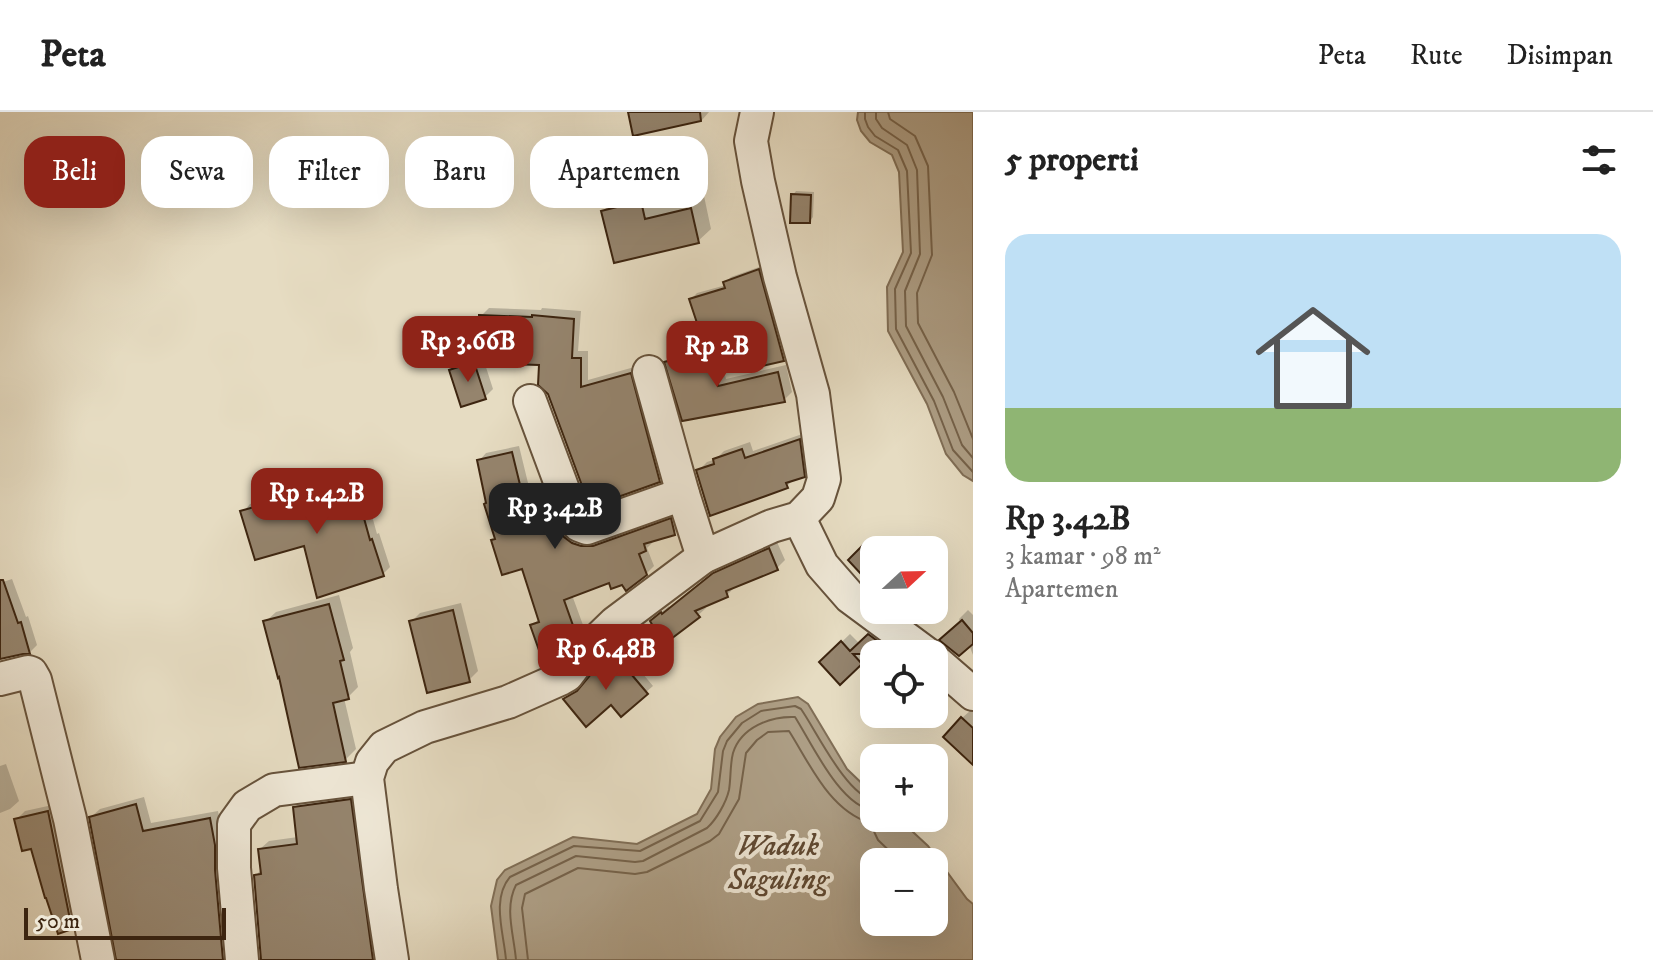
<!DOCTYPE html>
<html lang="id">
<head>
<meta charset="utf-8">
<style>
	body { margin:0; font-family:"IM FELL DW Pica",serif; background:#f2f2f2; color:#222; height:100vh; display:flex; flex-direction:column; font-size:30px; white-space:nowrap }
	* { box-sizing:border-box; margin:0 }
	p { font-size:26px; color:#767676 }
	.icon { flex:none; width:44px; height:44px; fill:none; stroke:currentColor; stroke-width:2; stroke-linecap:round; stroke-linejoin:round }
	.map { position:relative; flex:1; overflow:hidden }
	.details { display:flex; flex-direction:column; background:#fff; width:680px }
	.details>* { flex:none }
	.banner { position:absolute; left:24px; top:24px; width:760px; height:72px; display:flex; gap:16px }
	.needle { width:52px; rotate:68deg }
	.buttons { position:absolute; left:860px; top:424px; display:grid; gap:16px }
	.buttons a { display:grid; place-items:center; width:88px; height:88px; border-radius:16px; background:#fff; box-shadow:0 8px 32px #0002; font-size:40px }
	.scale { position:absolute; left:24px; bottom:20px; width:202px; box-sizing:border-box; padding-left:8px; border:4px solid #3d2510; border-top:0; font-size:22px; line-height:28px; white-space:nowrap; color:#3d2510; -webkit-text-stroke:6px #efe8d7; paint-order:stroke }
	.price { position:absolute; translate:-50% -68px; padding:0 18px; border-radius:16px; background:#8f2418; color:#fff; font-size:26px; line-height:52px; filter:drop-shadow(0 2px 4px #0008) }
	.price::after { content:''; position:absolute; left:50%; top:48px; width:24px; height:18px; margin-left:-12px; background:inherit; clip-path:polygon(0 0,100% 0,50% 100%) }
	.price.on { background:#222; color:#fff }
	ul { padding:0; list-style:none }
	li { display:grid; align-content:center; gap:16px; height:424px; padding:0 32px }
	li+li { border-top:2px solid #e0e0e0 }
	li span { display:grid; place-items:center; height:248px; border-radius:24px; color:#555 }
	li>.icon { margin-inline-start:auto }
	span .icon { width:144px; height:144px; fill:#fffc; stroke-width:1 }
	li b { font-size:34px }
	h2 { display:flex; justify-content:space-between; align-items:center; height:96px; padding:0 32px; font-size:34px }
	.chip { padding:0 28px; border-radius:24px; background:#fff; box-shadow:0 8px 32px #0002; font-size:28px; line-height:72px }
	.chip.on { background:#8f2418; color:#fff }
	header { display:flex; align-items:center; gap:48px; box-sizing:border-box; height:112px; padding:0 40px; background:#fff; border-bottom:2px solid #e0e0e0 }
	header strong { font-size:38px }
	nav { display:flex; gap:44px; margin-inline-start:auto; font-size:28px }
	main { display:flex; flex:1; min-height:0 }
	.map>svg:first-child { display:block }
	.water { fill:#ad9e85; stroke:#806e56; stroke-width:2; fill-rule:evenodd }
	.shadow { fill:#0003 }
	.lines { fill:none; stroke-linecap:round; stroke-linejoin:round }
	.shore { stroke:#75624a; stroke-width:2 }
	.building { fill:#95846d; stroke:#3d2510; stroke-width:2 }
	.street-casing { stroke:#67533c; stroke-width:36 }
	.street { stroke:#efe8d7; stroke-width:32 }
	.labels { text-anchor:middle; dominant-baseline:central; stroke-width:8; stroke-linejoin:round; paint-order:stroke }
	.water-label { font-size:30px; font-style:italic; fill:#5f4933; stroke:#efe8d7 }
</style>
</head>
<body>
<header>
<strong>Peta</strong>
<nav><a>Peta</a><a>Rute</a><a>Disimpan</a></nav>
</header>
<main>
<div class="map">
<svg width="973" height="848" viewBox="0 0 973 848">
	<rect width="100%" height="100%" fill="#e6dcc2"/>
	<filter id="stains"><feTurbulence type="fractalNoise" baseFrequency=".0025" numOctaves="4"/><feColorMatrix values="0 0 0 0 .2 0 0 0 0 .09 0 0 0 0 .02 0 0 0 .5 -.17"/></filter>
	<radialGradient id="worn" r=".72"><stop offset=".6" stop-color="#630" stop-opacity="0"/><stop offset="1" stop-color="#630" stop-opacity=".3"/></radialGradient>
	<g class="water">
		<polygon points="858,0 973,0 973,369 963,363 946,342 927,292 888,219 887,175 903,140 899,60 892,43 870,30 861,19 857,8"/>
		<path d="M798,585L808,592L847,657L874,683V706H898L928,734L967,787L973,792V848H498L491,794L497,768L505,758L573,725L637,732L697,702L711,677L715,637L720,625L736,605L758,592ZM874,750H934V810H874Z"/>
	</g>
	<g class="shadow">
		<polygon points="631,0 709,0 702,8 635,22"/>
		<polygon points="653,77 658,95 704,84 711,117 698,129 603,99 616,87"/>
		<polygon points="796,79 814,80 813,105 810,109 793,83"/>
		<polygon points="765,153 789,242 783,247 752,210 691,187 697,181 726,173 725,171 731,165"/>
		<polygon points="489,196 541,198 542,196 581,199 578,239 588,239 588,268 638,254 667,360 659,368 541,251 484,249 493,277 485,285 451,259 460,250 480,244 481,204"/>
		<polygon points="716,231 726,267 786,253 792,280 784,288 684,306 667,250 675,242"/>
		<polygon points="808,320 812,354 803,363 795,366 787,374 698,359 707,350 716,347 724,339 750,330 753,339"/>
		<polygon points="519,334 529,375 533,374 535,380 552,374 567,412 678,400 682,414 674,421 652,428 653,430 647,436 654,454 646,462 623,471 610,468 572,483 583,513 567,529 532,514 540,506 523,454 496,426 479,349 486,341"/>
		<polygon points="348,357 359,396 369,393 377,422 379,421 390,455 383,462 305,432 243,400 250,392 318,371 325,363"/>
		<polygon points="777,430 785,448 777,456 735,475 727,483 704,493 706,496 671,528 660,501 669,494 670,496 723,454"/>
		<polygon points="869,430 877,438 874,438 874,473 851,448"/>
		<polygon points="12,467 26,505 28,504 37,533 30,540 0,545 0,471"/>
		<polygon points="339,483 353,536 350,540 358,575 348,585 344,586 356,637 345,648 281,563 265,510 276,500"/>
		<polygon points="461,491 478,559 469,568 411,510 420,501"/>
		<polygon points="968,498 973,503 973,543 959,507"/>
		<polygon points="878,515 915,542 874,542 874,551 867,544 840,570 821,550 850,522 860,532"/>
		<polygon points="623,538 653,574 646,580 612,591 566,587 572,580 584,574 601,556"/>
		<polygon points="971,598 973,600 973,650 962,606"/>
		<polygon points="6,652 19,689 10,697 0,701 0,654"/>
		<polygon points="358,680 385,848 263,848 256,763 262,757 260,737 269,729 298,725 295,695 303,687"/>
		<polygon points="144,685 151,711 218,699 223,723 234,848 118,848 91,705 100,697"/>
		<polygon points="57,692 80,807 71,815 32,734 16,708 25,699"/>
	</g>
	<g class="lines">
		<g class="shore">
			<polyline points="865,0 865,7 868,15 875,24 898,38 907,59 911,141 895,177 896,217 934,289 953,338 973,360"/>
			<polyline points="876,0 876,7 882,16 907,33 917,58 920,142 905,179 906,214 943,285 962,333 973,346"/>
			<polyline points="888,0 890,7 915,24 928,54 932,143 917,181 918,211 954,280 973,327"/>
			<path d="M506,848C504,822 491,787 510,765L574,734L640,739L700,709L718,680L723,639L727,629L742,611L761,599L795,594L801,597C817,620 847,684 874,688"/>
			<path d="M516,848C514,823 504,796 516,773L576,744L635,750L643,749L707,716C716,708 726,691 729,678C731,666 730,652 733,641C741,615 771,604 795,605C811,630 841,696 874,698"/>
			<path d="M528,848L522,796L525,782L578,756L635,762L647,760L710,729L719,722L739,687L746,641L757,628L768,620L789,619C810,652 829,698 870,711L878,728L901,750"/>
		</g>
	</g>
	<g class="building">
		<polygon points="628,0 700,0 701,9 633,24"/>
		<polygon points="791,82 811,83 810,111 790,111"/>
		<polygon points="641,89 645,107 691,96 699,131 614,151 601,99"/>
		<polygon points="759,157 784,249 758,255 750,213 704,232 689,187 725,176 723,170"/>
		<polygon points="479,203 532,205 532,203 574,207 572,246 581,246 581,275 631,261 660,370 590,395 548,282 538,273 539,253 478,251"/>
		<polygon points="708,238 718,274 778,260 785,290 682,309 664,250"/>
		<polygon points="474,250 486,287 461,295 449,258"/>
		<polygon points="800,327 805,365 786,371 788,376 710,404 696,358 714,352 713,347 742,337 745,346"/>
		<polygon points="512,340 522,381 525,380 527,386 544,380 556,414 564,425 572,431 581,434 593,434 671,406 675,423 644,432 646,439 639,442 647,463 626,479 622,473 611,477 609,471 564,488 576,522 568,530 540,541 530,513 539,510 522,457 502,463 491,428 495,427 484,392 486,391 477,348"/>
		<polygon points="341,363 352,402 362,399 370,428 372,427 384,464 317,486 304,434 255,448 240,399 290,385 289,383 317,376 316,370"/>
		<polygon points="864,432 874,443 874,476 848,448"/>
		<polygon points="769,436 778,458 726,479 728,485 695,499 700,505 671,527 672,529 667,532 654,516 650,509 661,500 662,502 713,461"/>
		<polygon points="0,468 3,468 18,511 21,510 30,542 23,542 0,547"/>
		<polygon points="329,492 344,548 340,549 349,587 333,591 346,650 299,656 279,565 278,566 263,509"/>
		<polygon points="453,498 470,570 427,581 409,509"/>
		<polygon points="962,508 973,521 973,532 959,544 939,528"/>
		<polygon points="868,522 895,542 853,542 862,552 840,573 819,550 841,529 850,539"/>
		<polygon points="615,543 648,582 621,605 611,593 586,615 563,587 577,579 591,562"/>
		<polygon points="961,605 973,616 973,653 943,625"/>
		<polygon points="351,687 373,848 261,848 254,763 261,762 258,737 297,732 293,695"/>
		<polygon points="136,692 143,719 210,706 215,733 215,758 223,848 116,848 89,705"/>
		<polygon points="48,699 72,817 58,822 46,786 45,786 31,737 22,739 14,707"/>
	</g>
	<g class="lines">
		<g class="street-casing">
			<g id="street">
				<polyline points="649,260 683,382 703,445"/>
				<polyline points="530,289 574,407 579,413 587,416 683,382"/>
				<polyline points="799,406 822,453 850,485 927,542"/>
				<polyline points="934,548 973,582"/>
				<polyline points="0,567 28,560 31,561 35,568 70,707 98,848"/>
				<polyline points="242,848 234,756 234,712 247,694 274,678 367,666"/>
				<polyline points="392,848 381,777 367,666 372,650 384,635 425,615 508,590 560,567 567,563 583,542 615,511 703,445 772,414 799,406 818,386 824,367 813,282 780,165 758,69 751,29 757,0"/>
			</g>
		</g>
		<use href="#street" class="street"/>
	</g>
	<g class="labels">
		<g class="water-label">
			<text x="778" y="734">Waduk<tspan x="778" dy="34">Saguling</tspan></text>
		</g>
	</g>
	<rect width="100%" height="100%" filter="url(#stains)"/>
	<rect width="100%" height="100%" fill="url(#worn)"/>
</svg>
<div class="buttons">
<a><svg class="needle" viewBox="-14 -14 28 28"><path d="M0-13l5 13h-10z" fill="#e53935"/><path d="M0 13l5-13h-10z" fill="#767676"/></svg></a>
<a><svg class="icon" aria-label="locate" viewBox="0 0 24 24"><circle cx="12" cy="12" r="6"/><path d="M12 2v4M12 18v4M2 12h4M18 12h4"/></svg></a>
<a>+</a>
<a>−</a>
</div>
<div class="scale">50 m</div>
<b class="price" style="left:468px;top:272px">Rp 3.66B</b>
<b class="price" style="left:717px;top:277px">Rp 2B</b>
<b class="price" style="left:317px;top:424px">Rp 1.42B</b>
<b class="price on" style="left:555px;top:439px">Rp 3.42B</b>
<b class="price" style="left:606px;top:580px">Rp 6.48B</b>
<div class="banner">
<a class="chip on">Beli</a>
<a class="chip">Sewa</a>
<a class="chip">Filter</a>
<a class="chip">Baru</a>
<a class="chip">Apartemen</a>
</div>
</div>
<section class="details">
<h2>5 properti<svg class="icon" aria-label="filters" viewBox="0 0 24 24"><path d="M4 7h16M4 17h16"/><circle cx="9" cy="7" r="2"/><circle cx="15" cy="17" r="2"/></svg></h2>
<ul>
<li><span style="background:linear-gradient(#bfe0f5 70%,#8fb573 0)"><svg class="icon" aria-label="home" viewBox="0 0 24 24"><path d="M3 11l9-7 9 7M6 9v11h12V9"/></svg></span><div><b>Rp 3.42B</b><p>3 kamar · 98 m²</p><p>Apartemen</p></div></li>
</ul>
</section>
</main>
</body>
</html>
